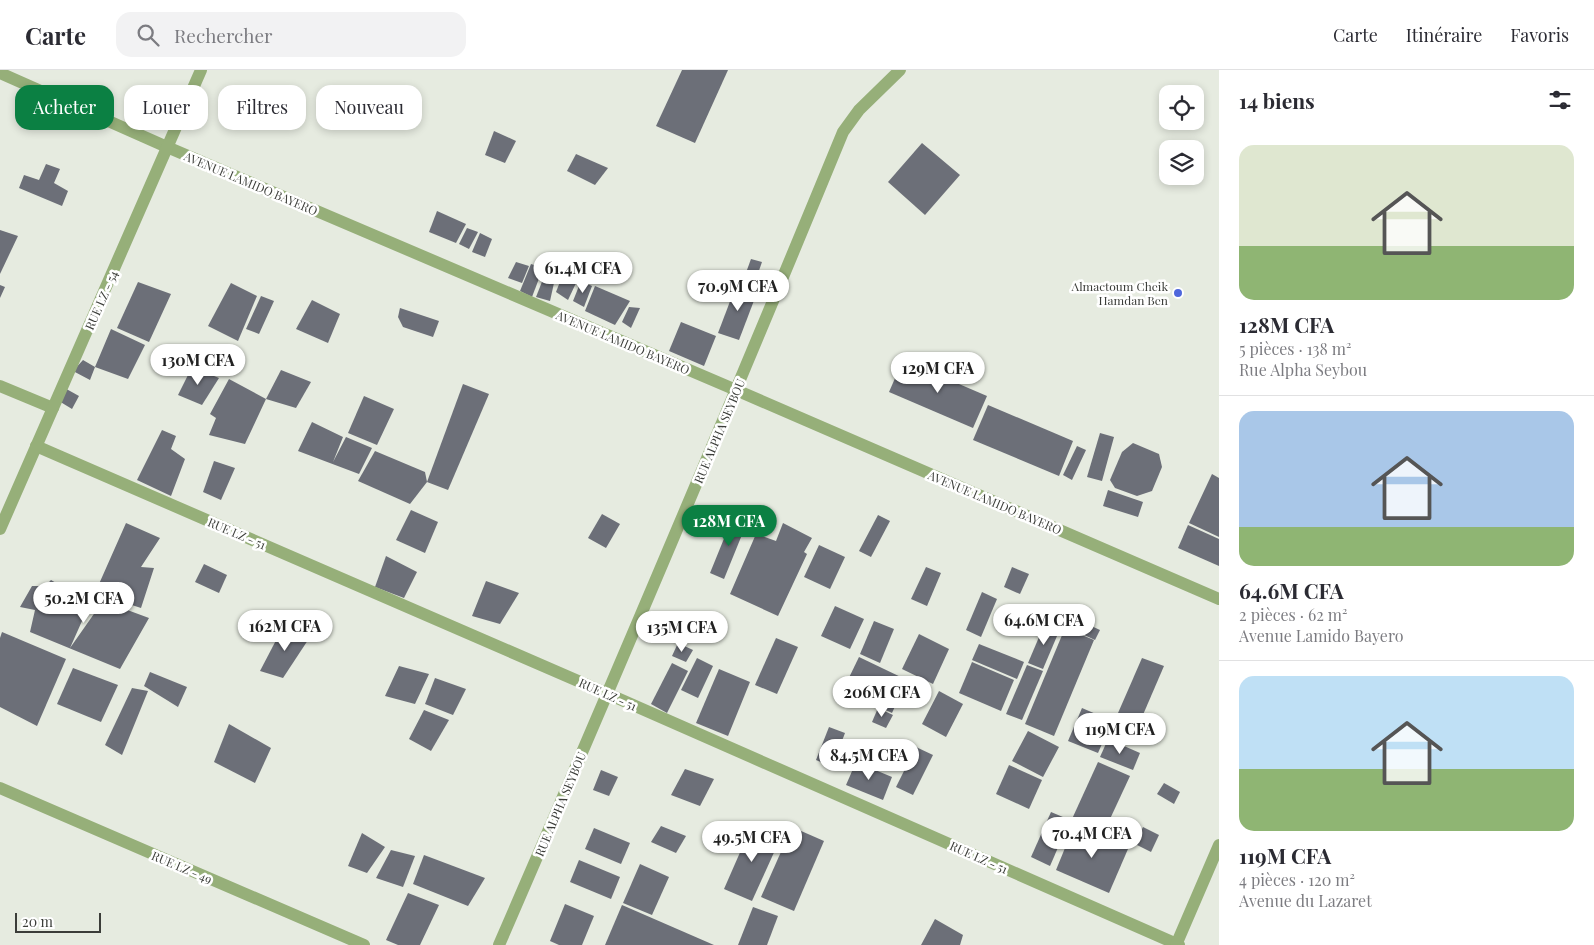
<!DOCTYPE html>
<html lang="fr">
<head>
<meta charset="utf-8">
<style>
	body { margin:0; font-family:"Playfair Display",serif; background:#f2f2f3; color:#2b2b33; height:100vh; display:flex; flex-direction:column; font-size:19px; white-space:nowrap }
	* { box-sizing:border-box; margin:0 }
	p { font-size:16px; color:#7c7c81 }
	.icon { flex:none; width:28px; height:28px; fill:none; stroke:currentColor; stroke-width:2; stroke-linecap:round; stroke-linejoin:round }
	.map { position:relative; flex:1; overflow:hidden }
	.panel { display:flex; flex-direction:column; background:#fff; width:375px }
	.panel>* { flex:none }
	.hud { position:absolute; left:15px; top:15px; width:475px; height:45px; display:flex; gap:10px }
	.fabs { position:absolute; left:1159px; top:15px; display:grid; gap:10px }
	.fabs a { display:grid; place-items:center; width:45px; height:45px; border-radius:10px; background:#fff; box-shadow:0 2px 8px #0003; font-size:25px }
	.scale { position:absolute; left:15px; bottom:12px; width:86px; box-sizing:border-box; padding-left:5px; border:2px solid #3b3d39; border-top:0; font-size:14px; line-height:18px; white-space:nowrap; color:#3b3d39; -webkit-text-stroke:4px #fff; paint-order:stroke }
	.price { position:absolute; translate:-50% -42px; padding:0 11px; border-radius:18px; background:#fff; color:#222; font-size:16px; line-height:32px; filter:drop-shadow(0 1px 2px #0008) }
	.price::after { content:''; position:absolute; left:50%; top:30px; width:15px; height:11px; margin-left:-8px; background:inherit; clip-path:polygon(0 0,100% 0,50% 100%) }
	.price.current { background:#0b8043; color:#fff }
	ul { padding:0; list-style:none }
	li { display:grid; align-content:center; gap:10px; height:265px; padding:0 20px }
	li+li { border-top:1px solid #e1e1e2 }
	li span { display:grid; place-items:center; height:155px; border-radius:15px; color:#555 }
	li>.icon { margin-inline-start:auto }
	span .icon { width:90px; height:90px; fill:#fffc; stroke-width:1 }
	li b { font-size:21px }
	h2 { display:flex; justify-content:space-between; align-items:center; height:60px; padding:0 20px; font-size:21px }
	.chip { padding:0 18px; border-radius:15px; background:#fff; box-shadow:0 2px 8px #0003; font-size:18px; line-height:45px }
	.chip.current { background:#0b8043; color:#fff }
	header { display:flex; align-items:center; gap:30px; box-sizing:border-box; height:70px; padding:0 25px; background:#fff; border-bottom:1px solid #e1e1e2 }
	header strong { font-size:24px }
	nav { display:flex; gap:28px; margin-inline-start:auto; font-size:18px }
	.search { width:350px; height:45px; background:#f2f2f3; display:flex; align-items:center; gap:12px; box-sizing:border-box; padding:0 18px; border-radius:15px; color:#7c7c81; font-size:19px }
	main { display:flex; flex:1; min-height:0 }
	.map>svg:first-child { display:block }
	.building { fill:#6c6f78 }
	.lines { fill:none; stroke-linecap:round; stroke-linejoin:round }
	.minor { stroke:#96af79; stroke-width:12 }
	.poi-dot { fill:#4f67dc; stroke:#fff; stroke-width:2 }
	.labels { text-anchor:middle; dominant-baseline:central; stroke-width:5; stroke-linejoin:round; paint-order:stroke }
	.street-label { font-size:12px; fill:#3b3d39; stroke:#fff }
	.poi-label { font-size:12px; fill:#3b3d39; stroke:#fff; text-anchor:end }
</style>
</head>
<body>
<header>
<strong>Carte</strong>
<div class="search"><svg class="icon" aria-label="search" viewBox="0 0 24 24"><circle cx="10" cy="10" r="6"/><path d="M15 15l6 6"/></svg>Rechercher</div>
<nav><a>Carte</a><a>Itinéraire</a><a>Favoris</a></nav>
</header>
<main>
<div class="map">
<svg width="1219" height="875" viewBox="0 0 1219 875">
	<rect width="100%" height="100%" fill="#e6ebe0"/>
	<g class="building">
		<polygon points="682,0 728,0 695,73 656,56"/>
		<polygon points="494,61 516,71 505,93 485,85"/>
		<polygon points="922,73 960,105 925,145 888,112"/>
		<polygon points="576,84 608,98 595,115 567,101"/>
		<polygon points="46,94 60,99 54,113 68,121 62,136 19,118 24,105 39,110"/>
		<polygon points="437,141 466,154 456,173 429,162"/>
		<polygon points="467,158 478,162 469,179 459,174"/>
		<polygon points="0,160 18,166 0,204"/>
		<polygon points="480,163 492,169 485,187 472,182"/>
		<polygon points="751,189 762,192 755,212 744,208"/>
		<polygon points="516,192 529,196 522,213 508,208"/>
		<polygon points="531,194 543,198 532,227 520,221"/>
		<polygon points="547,199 556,204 550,231 536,227"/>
		<polygon points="563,204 577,211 568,230 556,222"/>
		<polygon points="581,211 592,216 584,237 573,231"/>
		<polygon points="138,212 171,224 149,272 117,258"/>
		<polygon points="231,213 257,226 238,271 208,256"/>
		<polygon points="737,213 758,220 739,270 718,263"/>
		<polygon points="0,215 5,217 0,228"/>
		<polygon points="595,216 630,231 615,255 585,241"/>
		<polygon points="261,226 274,231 259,264 246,259"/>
		<polygon points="312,230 340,244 328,273 296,259"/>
		<polygon points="629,237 640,238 631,258 622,252"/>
		<polygon points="400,238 439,251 433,267 403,257 398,247"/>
		<polygon points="681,252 716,266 704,296 669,281"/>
		<polygon points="111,259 145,275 128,309 95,297 90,310 73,301 83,290 95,297"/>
		<polygon points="903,290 987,326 973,358 889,322"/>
		<polygon points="192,297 219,308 202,335 178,325"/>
		<polygon points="281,300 311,312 296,338 266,329"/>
		<polygon points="229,309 266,329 245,374 209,365 216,348 210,344"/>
		<polygon points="463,314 489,324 448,420 427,412"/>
		<polygon points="61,316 79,326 72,339 54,328"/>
		<polygon points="364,326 394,339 377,375 348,363"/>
		<polygon points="988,335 1073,371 1059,406 973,370"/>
		<polygon points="312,352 343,367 333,392 346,367 372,378 359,404 298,381"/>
		<polygon points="162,360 176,366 171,379 185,389 171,426 137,410"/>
		<polygon points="1100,363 1114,367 1102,411 1087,407"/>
		<polygon points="1133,373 1159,384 1162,397 1152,421 1137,426 1115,418 1110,410 1122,382"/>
		<polygon points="1077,376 1086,380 1072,410 1063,405"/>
		<polygon points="375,381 425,402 427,412 410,434 358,411"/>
		<polygon points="214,391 235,398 221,430 203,422"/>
		<polygon points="1212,404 1219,408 1219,467 1189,453"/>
		<polygon points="1108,420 1143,432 1138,447 1103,436"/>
		<polygon points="411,440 438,452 425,483 396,470"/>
		<polygon points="602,444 620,454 606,478 588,468"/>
		<polygon points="734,444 748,450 724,509 710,503"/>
		<polygon points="878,445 890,451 871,487 859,481"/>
		<polygon points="126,453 160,468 141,497 154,498 141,538 95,523"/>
		<polygon points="783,453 812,468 804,482 807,484 778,546 730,524 756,464 776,471"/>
		<polygon points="1188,455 1219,469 1219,496 1178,478"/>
		<polygon points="819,475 845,487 830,519 804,507"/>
		<polygon points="386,486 417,502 404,528 375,517"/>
		<polygon points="204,494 227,505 219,523 195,512"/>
		<polygon points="926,497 941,503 927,536 911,529"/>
		<polygon points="1012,497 1029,504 1020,524 1004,517"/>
		<polygon points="51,510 90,533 70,578 103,531 149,548 120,599 30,562 35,540 20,537 32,516 45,516"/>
		<polygon points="486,511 519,523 500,554 472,546"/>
		<polygon points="982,522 997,529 981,567 966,560"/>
		<polygon points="835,536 864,549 850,579 821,566"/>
		<polygon points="874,551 894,559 880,593 860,584"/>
		<polygon points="1045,553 1060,559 1043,599 1028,593"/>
		<polygon points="1087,554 1100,560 1095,570 1082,564"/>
		<polygon points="284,555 310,567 283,608 260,601"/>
		<polygon points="1065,558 1094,570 1054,666 1025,654"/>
		<polygon points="2,562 66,589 37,656 0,637 0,568"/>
		<polygon points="919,564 949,579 933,614 902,599"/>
		<polygon points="776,568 798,577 777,624 755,615"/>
		<polygon points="678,573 693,580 686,592 672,586"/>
		<polygon points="979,574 1024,592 1017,609 972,590"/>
		<polygon points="859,587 907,610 892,643 843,620"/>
		<polygon points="697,588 713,596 698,628 681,620"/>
		<polygon points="1142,588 1164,596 1130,675 1108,666"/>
		<polygon points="972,592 1014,610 1001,641 959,623"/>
		<polygon points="672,593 688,601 667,643 651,634"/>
		<polygon points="1027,595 1043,601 1022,650 1006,644"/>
		<polygon points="399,596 429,604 415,634 385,626"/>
		<polygon points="73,598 118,615 101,652 57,634"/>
		<polygon points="719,599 750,612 728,666 696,653"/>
		<polygon points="150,602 187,617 178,637 144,616"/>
		<polygon points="435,608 466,619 453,645 425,634"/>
		<polygon points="132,618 148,621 122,685 105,675"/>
		<polygon points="939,621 963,634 946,667 922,654"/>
		<polygon points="878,638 893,645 886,658 872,652"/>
		<polygon points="1082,638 1112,651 1098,683 1068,671"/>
		<polygon points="424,640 449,650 431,681 409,669"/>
		<polygon points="229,654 271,678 255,713 214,692"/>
		<polygon points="829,657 845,663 832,697 816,690"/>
		<polygon points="1028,661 1059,677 1043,707 1012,691"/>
		<polygon points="1108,669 1140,683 1133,700 1100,687"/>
		<polygon points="900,673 911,679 903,694 892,688"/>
		<polygon points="916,677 933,685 913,725 896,717"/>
		<polygon points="856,692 892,707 883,730 846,715"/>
		<polygon points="1098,692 1130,706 1103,764 1072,749"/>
		<polygon points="1009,695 1042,710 1029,739 996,724"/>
		<polygon points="685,699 714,709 700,736 671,725"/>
		<polygon points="601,700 618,707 609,726 593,720"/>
		<polygon points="1164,713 1180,722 1174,734 1157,724"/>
		<polygon points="1051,742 1070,750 1050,796 1031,787"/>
		<polygon points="752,755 781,767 752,831 724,819"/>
		<polygon points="661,756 686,766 676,783 651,772"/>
		<polygon points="1074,756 1128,779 1109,823 1056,800"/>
		<polygon points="792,757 824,771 794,841 761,827"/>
		<polygon points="1143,757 1159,765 1151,782 1135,774"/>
		<polygon points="594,758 630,773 621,794 585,779"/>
		<polygon points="362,763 385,777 367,803 348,796"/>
		<polygon points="391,780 415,786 403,817 376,808"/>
		<polygon points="424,785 485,808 468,836 413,814"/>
		<polygon points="579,790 620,807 611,829 570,812"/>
		<polygon points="640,794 669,807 652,845 623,833"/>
		<polygon points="408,823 439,835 420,875 398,875 386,870"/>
		<polygon points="565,834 594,846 582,875 559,875 550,871"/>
		<polygon points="622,835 714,875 605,875"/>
		<polygon points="753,837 778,846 767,875 738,875"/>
		<polygon points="935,849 963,865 960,875 921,875"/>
	</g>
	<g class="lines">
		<g class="minor">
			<polyline points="0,3 167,77 736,320 1219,529"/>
			<polyline points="0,316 53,338"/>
			<polyline points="36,376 608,624 1179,875"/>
			<polyline points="0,459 201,0"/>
			<polyline points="0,718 364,875"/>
			<path d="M499,875C616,605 731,334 843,62L859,40L900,0"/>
			<polyline points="1176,875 1219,775"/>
		</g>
	</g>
	<circle class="poi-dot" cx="1178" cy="223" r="5"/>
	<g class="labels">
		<g class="street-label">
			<text transform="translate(251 113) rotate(23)">AVENUE LAMIDO BAYERO</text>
			<text transform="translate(101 230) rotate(-66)">RUE LZ - 54</text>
			<text transform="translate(623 272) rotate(23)">AVENUE LAMIDO BAYERO</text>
			<text transform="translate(719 361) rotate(-67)">RUE ALPHA SEYBOU</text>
			<text transform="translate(995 432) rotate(23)">AVENUE LAMIDO BAYERO</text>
			<text transform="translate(237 463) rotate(23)">RUE LZ - 51</text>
			<text transform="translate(608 624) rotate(24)">RUE LZ - 51</text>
			<text transform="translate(560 734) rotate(-67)">RUE ALPHA SEYBOU</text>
			<text transform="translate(979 787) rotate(24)">RUE LZ - 51</text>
			<text transform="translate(182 797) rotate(23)">RUE LZ - 49</text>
		</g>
		<g class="poi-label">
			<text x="1168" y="216">Almactoum Cheik<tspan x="1168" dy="14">Hamdan Ben</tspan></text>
		</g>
	</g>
</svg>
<div class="fabs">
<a><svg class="icon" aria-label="locate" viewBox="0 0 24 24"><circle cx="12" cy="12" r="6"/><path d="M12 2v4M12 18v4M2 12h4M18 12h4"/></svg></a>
<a><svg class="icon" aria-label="layers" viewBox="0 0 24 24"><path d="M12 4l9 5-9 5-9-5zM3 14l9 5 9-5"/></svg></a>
</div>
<div class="scale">20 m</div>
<b class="price" style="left:583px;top:224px">61.4M CFA</b>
<b class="price" style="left:738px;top:242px">70.9M CFA</b>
<b class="price" style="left:198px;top:316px">130M CFA</b>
<b class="price" style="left:938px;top:324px">129M CFA</b>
<b class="price current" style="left:729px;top:477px">128M CFA</b>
<b class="price" style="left:84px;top:554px">50.2M CFA</b>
<b class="price" style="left:1044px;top:576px">64.6M CFA</b>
<b class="price" style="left:285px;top:582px">162M CFA</b>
<b class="price" style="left:682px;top:583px">135M CFA</b>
<b class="price" style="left:882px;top:648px">206M CFA</b>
<b class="price" style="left:1120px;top:685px">119M CFA</b>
<b class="price" style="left:869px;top:711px">84.5M CFA</b>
<b class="price" style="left:1092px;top:789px">70.4M CFA</b>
<b class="price" style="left:752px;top:793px">49.5M CFA</b>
<div class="hud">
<a class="chip current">Acheter</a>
<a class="chip">Louer</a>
<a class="chip">Filtres</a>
<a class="chip">Nouveau</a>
</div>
</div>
<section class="panel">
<h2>14 biens<svg class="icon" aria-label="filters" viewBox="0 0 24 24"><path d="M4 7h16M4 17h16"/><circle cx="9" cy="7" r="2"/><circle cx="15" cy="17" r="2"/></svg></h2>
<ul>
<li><span style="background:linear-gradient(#dfe7d0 65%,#8fb573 0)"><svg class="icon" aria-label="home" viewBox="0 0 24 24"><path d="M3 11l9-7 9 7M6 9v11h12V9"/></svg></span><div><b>128M CFA</b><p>5 pièces · 138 m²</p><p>Rue Alpha Seybou</p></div></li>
<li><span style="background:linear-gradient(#a9c7e8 75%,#8fb573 0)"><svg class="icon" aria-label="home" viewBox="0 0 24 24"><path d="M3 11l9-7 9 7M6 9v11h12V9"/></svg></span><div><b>64.6M CFA</b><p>2 pièces · 62 m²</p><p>Avenue Lamido Bayero</p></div></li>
<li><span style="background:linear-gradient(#bfe0f5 60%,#8fb573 0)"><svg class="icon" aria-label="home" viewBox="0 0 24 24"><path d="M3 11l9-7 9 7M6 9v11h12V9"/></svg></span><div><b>119M CFA</b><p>4 pièces · 120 m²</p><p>Avenue du Lazaret</p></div></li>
</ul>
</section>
</main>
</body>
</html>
